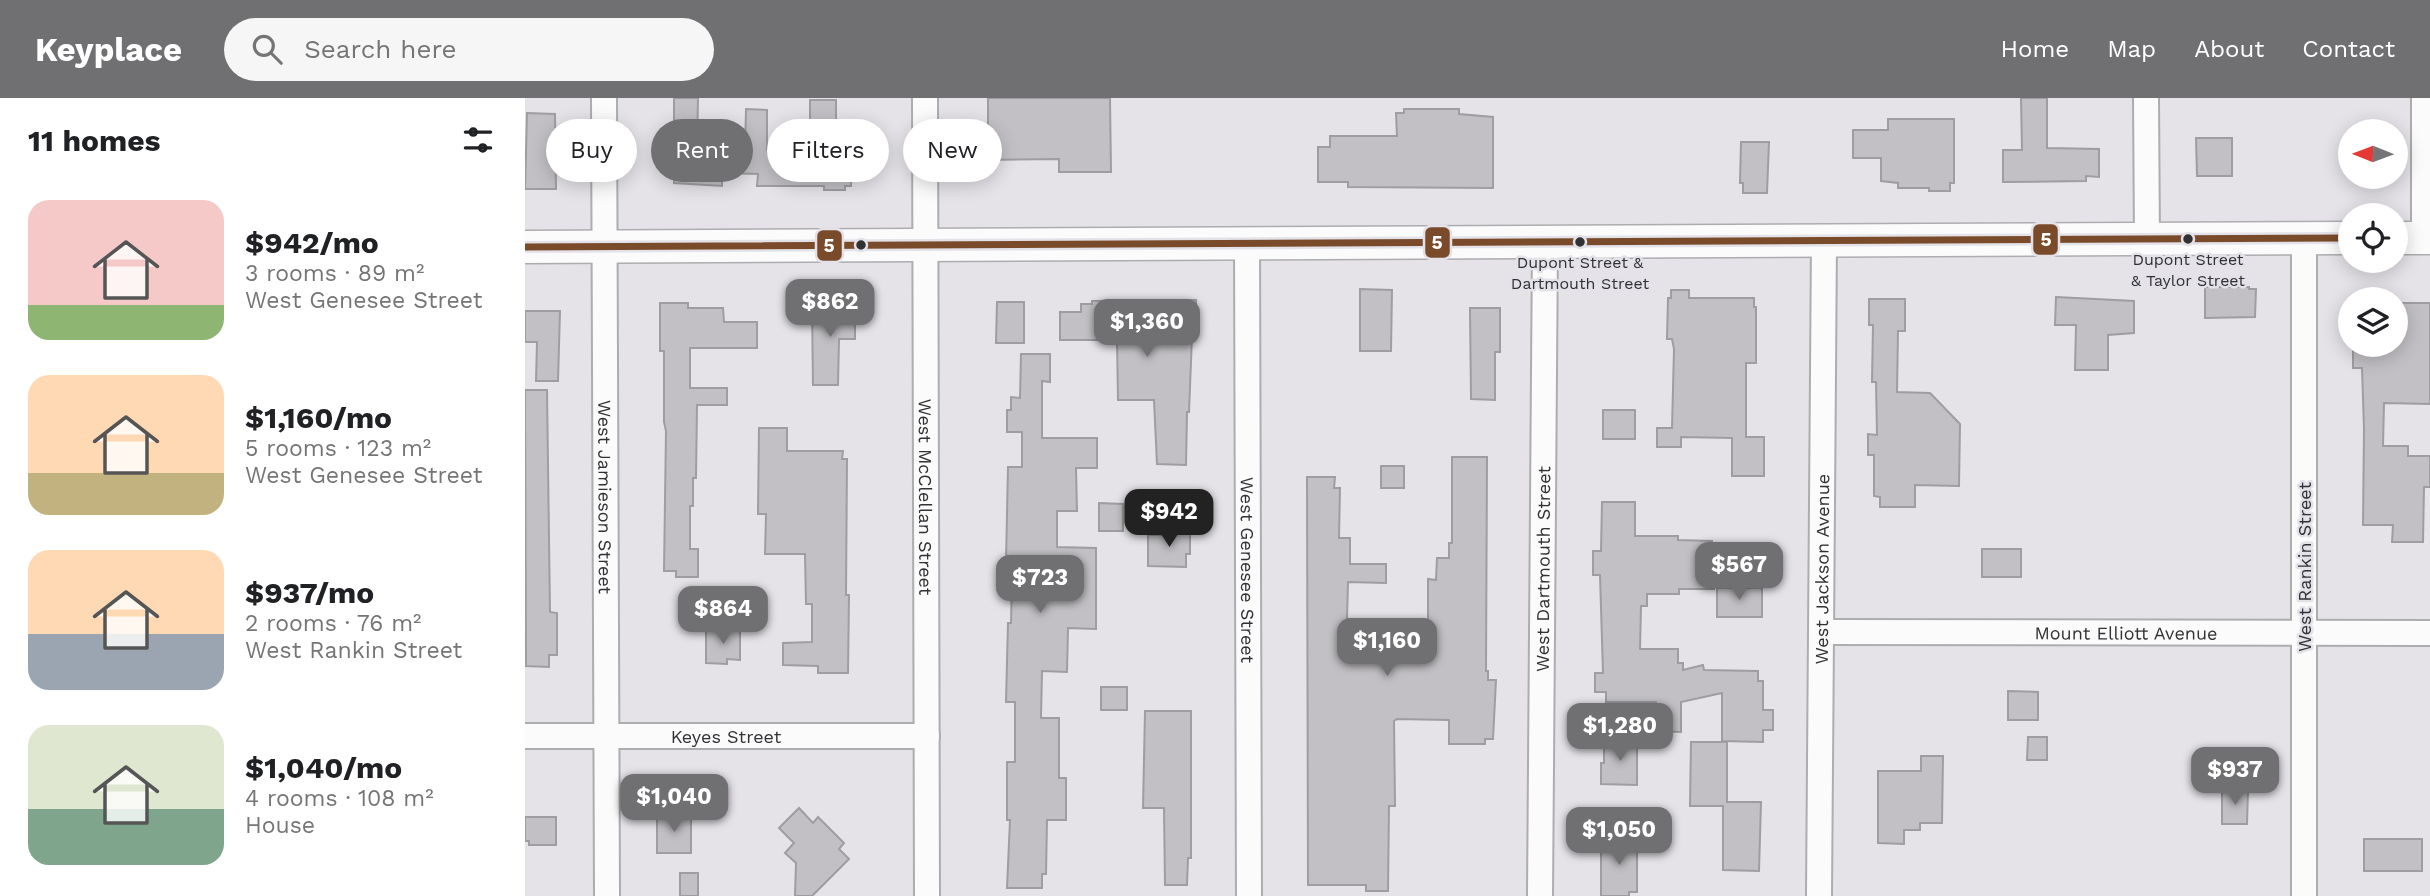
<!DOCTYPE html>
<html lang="en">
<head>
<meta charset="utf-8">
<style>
	body { margin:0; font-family:"Work Sans",sans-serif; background:#f6f6f6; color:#202124; height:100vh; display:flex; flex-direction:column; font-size:26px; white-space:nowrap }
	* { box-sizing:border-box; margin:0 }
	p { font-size:23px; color:#757577 }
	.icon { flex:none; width:38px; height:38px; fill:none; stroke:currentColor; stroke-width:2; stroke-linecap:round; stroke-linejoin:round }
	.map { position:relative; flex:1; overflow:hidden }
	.drawer { display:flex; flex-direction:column; background:#fff; width:525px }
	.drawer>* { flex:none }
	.top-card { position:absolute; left:21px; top:21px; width:665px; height:63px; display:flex; gap:14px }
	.needle { width:46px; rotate:271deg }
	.fabs { position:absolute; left:1813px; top:21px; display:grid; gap:14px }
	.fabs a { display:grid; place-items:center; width:70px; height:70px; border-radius:50%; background:#fff; box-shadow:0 4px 18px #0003; font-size:35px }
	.price { position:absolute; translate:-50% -60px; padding:0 16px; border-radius:14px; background:#706f72; color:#fff; font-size:23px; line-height:46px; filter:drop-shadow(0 2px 4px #0008) }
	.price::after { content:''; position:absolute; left:50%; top:42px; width:21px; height:16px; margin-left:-10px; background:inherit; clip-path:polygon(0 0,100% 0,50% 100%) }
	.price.on { background:#222; color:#fff }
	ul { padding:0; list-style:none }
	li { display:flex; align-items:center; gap:21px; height:175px; padding:0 28px }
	li span { display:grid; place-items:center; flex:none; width:196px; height:140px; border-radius:21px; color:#555 }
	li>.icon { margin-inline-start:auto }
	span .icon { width:84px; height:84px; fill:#fffc; stroke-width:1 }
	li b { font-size:30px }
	h2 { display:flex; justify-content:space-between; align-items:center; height:84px; padding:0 28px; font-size:30px }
	.pill { padding:0 24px; border-radius:32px; background:#fff; box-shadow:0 4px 18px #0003; font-size:24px; line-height:63px }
	.pill.on { background:#706f72; color:#fff }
	header { display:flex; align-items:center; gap:42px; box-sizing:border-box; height:98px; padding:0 35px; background:#706f72; color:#fff }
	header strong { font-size:33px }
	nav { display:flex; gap:38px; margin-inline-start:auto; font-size:24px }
	.search { width:490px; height:63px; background:#f6f6f6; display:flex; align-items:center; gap:18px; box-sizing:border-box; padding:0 24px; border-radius:38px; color:#757577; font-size:26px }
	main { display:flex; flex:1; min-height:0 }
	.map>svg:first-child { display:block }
	.building { fill:#c2c0c4; stroke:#9e9da0; stroke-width:2 }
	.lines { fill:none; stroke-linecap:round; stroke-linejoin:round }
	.minor-casing { stroke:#adacaf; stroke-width:28 }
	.tertiary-casing { stroke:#adacaf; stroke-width:35 }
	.minor { stroke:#fbfbfc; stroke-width:24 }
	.tertiary { stroke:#fbfbfc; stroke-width:32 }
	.bus-1-casing { stroke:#e4e2e9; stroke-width:12 }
	.bus-1 { stroke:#7a4b2a; stroke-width:7 }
	.bus-dot { fill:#313033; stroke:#e4e2e9; stroke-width:2.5 }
	.labels { text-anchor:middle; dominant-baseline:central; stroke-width:5; stroke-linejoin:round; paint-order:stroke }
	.bus-label { font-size:16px; fill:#313033; stroke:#e4e2e9 }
	.street-label { font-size:18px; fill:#313033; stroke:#e4e2e9 }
	.line-badge { stroke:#e4e2e9; stroke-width:2.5 }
	.badge-label { font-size:19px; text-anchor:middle; font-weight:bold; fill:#fff }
</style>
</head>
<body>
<header>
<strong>Keyplace</strong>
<div class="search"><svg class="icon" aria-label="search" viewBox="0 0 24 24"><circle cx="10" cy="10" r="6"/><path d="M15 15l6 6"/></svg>Search here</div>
<nav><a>Home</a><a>Map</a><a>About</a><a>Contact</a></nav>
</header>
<main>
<section class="drawer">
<h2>11 homes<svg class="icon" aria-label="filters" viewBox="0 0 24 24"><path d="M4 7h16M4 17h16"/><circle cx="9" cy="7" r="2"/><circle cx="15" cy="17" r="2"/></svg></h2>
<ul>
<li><span style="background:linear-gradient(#f6c9c9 75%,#8fb573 0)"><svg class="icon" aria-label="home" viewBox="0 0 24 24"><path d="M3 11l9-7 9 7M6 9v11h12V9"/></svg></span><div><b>$942/mo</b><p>3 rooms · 89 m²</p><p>West Genesee Street</p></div></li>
<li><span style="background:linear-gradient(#ffd9b3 70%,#c2b280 0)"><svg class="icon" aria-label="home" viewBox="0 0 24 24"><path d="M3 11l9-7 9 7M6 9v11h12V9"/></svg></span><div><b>$1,160/mo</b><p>5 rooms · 123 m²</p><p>West Genesee Street</p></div></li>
<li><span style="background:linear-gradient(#ffd9b3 60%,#9aa5b1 0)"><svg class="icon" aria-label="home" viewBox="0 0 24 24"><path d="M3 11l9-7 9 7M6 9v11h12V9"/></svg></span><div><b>$937/mo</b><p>2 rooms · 76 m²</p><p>West Rankin Street</p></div></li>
<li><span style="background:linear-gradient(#dfe7d0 60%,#7fa58c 0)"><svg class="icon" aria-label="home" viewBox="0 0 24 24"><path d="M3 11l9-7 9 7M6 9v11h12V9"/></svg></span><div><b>$1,040/mo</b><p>4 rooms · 108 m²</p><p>House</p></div></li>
</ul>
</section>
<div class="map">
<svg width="1905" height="798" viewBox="0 0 1905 798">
	<rect width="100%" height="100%" fill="#e5e3e8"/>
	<g class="building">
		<polygon points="149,0 173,0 172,53 220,53 221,11 242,12 242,52 285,52 285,2 311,2 311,43 326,43 326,88 320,88 320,92 299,92 299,88 232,88 233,76 197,75 197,88 149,85"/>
		<polygon points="463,0 585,0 586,74 534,74 534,61 463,62"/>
		<polygon points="1496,0 1522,0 1522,50 1574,51 1574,79 1561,78 1561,83 1478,84 1478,52 1497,52"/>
		<polygon points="879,11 934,11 934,16 968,19 968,90 823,89 823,84 793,84 793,49 805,49 805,38 872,38 871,15 879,15"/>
		<polygon points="2,15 30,16 31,91 0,91"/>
		<polygon points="1363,21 1429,21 1429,85 1425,85 1425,93 1404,93 1404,90 1373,90 1373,85 1356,83 1356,60 1328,60 1328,32 1363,32"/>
		<polygon points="1671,40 1707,40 1707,78 1672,78"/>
		<polygon points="1216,44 1244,44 1242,95 1218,95 1218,85 1215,85"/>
		<polygon points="1680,189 1724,189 1724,191 1731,191 1730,219 1680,220"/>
		<polygon points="835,191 867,192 866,253 835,253"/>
		<polygon points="1146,192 1164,192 1164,200 1229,200 1229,209 1231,209 1231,265 1221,265 1221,339 1239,339 1239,378 1207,378 1207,340 1156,339 1156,349 1132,349 1132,330 1147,330 1149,251 1147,241 1142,241 1143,200 1146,200"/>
		<polygon points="1531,199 1609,203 1609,235 1583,237 1583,272 1550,272 1551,227 1530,227"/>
		<polygon points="1344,201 1380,201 1380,233 1373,233 1372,294 1405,295 1435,326 1434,388 1390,387 1390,409 1355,409 1355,399 1349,398 1349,357 1343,357 1343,336 1352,337 1351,284 1347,284 1348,227 1344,227"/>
		<polygon points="643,202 671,202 671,239 667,239 664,314 662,314 661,367 632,366 629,302 593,302 592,242 535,242 535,214 556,214 556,206 567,206 567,203"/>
		<polygon points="472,204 499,204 499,245 471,245"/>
		<polygon points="135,205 163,205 163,210 198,210 199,224 232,224 232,250 165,250 165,290 202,290 202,307 172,307 171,380 168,380 168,408 165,408 165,451 173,451 173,479 151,479 151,473 139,473 141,333 139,324 139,253 135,253"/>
		<polygon points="1871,205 1905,205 1905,306 1859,305 1858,348 1883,348 1883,358 1905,358 1905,389 1899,389 1898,444 1867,444 1868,427 1838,427 1839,331 1837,270 1828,270 1828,247 1871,247"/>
		<polygon points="287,206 330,206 330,241 314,241 313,287 288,287"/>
		<polygon points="945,210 975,210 975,254 970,254 970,302 946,301"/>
		<polygon points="0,213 35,213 33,283 11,283 12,244 0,244"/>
		<polygon points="496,256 525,256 525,284 517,283 517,340 572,340 572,370 551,370 552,413 532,413 532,449 571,450 571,531 543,530 542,574 517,573 516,620 534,620 534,680 541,680 541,722 522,722 521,776 517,776 517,790 482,790 485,722 482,722 482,664 490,664 490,604 481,604 483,525 486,525 487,482 478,482 478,463 481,463 483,369 497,369 497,334 482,334 482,312 486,312 486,299 495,300"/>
		<polygon points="0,292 22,292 25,514 32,515 32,557 24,557 24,569 1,568"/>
		<rect x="1078" y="312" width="32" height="29"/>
		<polygon points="234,330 262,330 262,353 318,353 317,361 322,361 321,497 324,497 323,575 293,575 293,568 258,567 258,545 287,544 287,506 281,506 280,456 240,456 241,416 233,416"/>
		<polygon points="927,359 962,359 961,573 963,573 963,582 971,582 968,641 960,641 960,646 924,646 924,622 872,621 869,623 870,708 864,708 863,793 841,793 841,787 783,787 782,379 810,379 809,390 815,390 814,440 825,440 825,466 861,466 861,485 823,484 822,521 903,522 903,481 911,482 912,460 924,460 924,445 927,445"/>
		<rect x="856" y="368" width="23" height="22"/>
		<polygon points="1077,404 1110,404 1110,438 1153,438 1153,442 1187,443 1189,491 1154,491 1154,496 1122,496 1122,508 1116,508 1115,551 1153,551 1153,565 1158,565 1158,572 1178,567 1179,572 1233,573 1233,583 1238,583 1238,612 1248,612 1248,632 1238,632 1238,644 1197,643 1197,595 1156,604 1156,634 1130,633 1131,604 1081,604 1081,594 1070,594 1070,575 1078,575 1075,477 1068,477 1068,453 1076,453"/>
		<polygon points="574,405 598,406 598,433 574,433"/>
		<polygon points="636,434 665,435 665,456 661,456 661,469 623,468 623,437 636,437"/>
		<rect x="1457" y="451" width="39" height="28"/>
		<rect x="1192" y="490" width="45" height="29"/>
		<polygon points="205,497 228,497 228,522 204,522"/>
		<polygon points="181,531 215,531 215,562 202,561 202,566 181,565"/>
		<rect x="576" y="589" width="26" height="23"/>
		<polygon points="1483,593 1513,594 1513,622 1483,622"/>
		<polygon points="620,613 666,613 666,760 663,760 662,787 640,787 639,710 618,710"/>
		<polygon points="1503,639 1522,639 1522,662 1502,662"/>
		<polygon points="1079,642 1112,642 1112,687 1076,686 1076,665 1079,665"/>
		<polygon points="1166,644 1202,644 1202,704 1236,704 1234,773 1198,772 1198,708 1165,708"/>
		<polygon points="1396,658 1418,658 1417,725 1395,725 1395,732 1379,732 1379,746 1353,745 1353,673 1396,673"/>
		<polygon points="1697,693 1723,693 1722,726 1697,726"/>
		<polygon points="274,710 288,725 293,719 319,745 314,751 324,761 287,798 270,798 271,765 260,755 269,745 254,730"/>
		<polygon points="132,717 166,718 166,755 132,755"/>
		<polygon points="0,719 31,719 31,747 4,747 4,743 0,743"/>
		<polygon points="1079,740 1112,741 1112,794 1104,794 1104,798 1076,798 1076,751 1079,752"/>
		<rect x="1839" y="741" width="58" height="32"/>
		<rect x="155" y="775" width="18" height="23"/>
	</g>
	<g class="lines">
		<g class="minor-casing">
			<g id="minor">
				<path id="s1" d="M79,0L82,798"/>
				<path id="s2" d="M400,0L402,798"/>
				<polyline points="1621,0 1622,142"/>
				<polyline points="1899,140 1899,0"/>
				<polyline points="1779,141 1779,798"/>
				<path id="s3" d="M722,146L724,798"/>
				<path id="s4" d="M1297,534L1905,535"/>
				<path id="s5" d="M0,638H402"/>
				<path id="s6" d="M1015,798L1020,144"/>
				<path id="s7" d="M1294,798L1299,143"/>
			</g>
		</g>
		<g class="tertiary-casing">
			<g id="tertiary">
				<polyline points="1871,140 1905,140"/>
				<polyline points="0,149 1825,140"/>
			</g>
		</g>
		<use href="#minor" class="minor"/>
		<use href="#tertiary" class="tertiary"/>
		<g class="bus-1-casing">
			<polyline id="bus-1" points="0,149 1825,140"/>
		</g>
		<use href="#bus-1" class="bus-1"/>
	</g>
	<g class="bus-dot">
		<circle cx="1663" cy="141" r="6"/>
		<circle cx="1055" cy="144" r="6"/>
		<circle cx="336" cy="147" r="6"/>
	</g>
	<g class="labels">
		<g class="bus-label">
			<text x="1663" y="161">Dupont Street<tspan x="1663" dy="21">&amp; Taylor Street</tspan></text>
			<text x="1055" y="164">Dupont Street &amp;<tspan x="1055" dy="21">Dartmouth Street</tspan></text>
		</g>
		<g class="street-label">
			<text stroke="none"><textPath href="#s1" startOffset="399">West Jamieson Street</textPath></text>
			<text stroke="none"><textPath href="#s2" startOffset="399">West McClellan Street</textPath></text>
			<text transform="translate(1779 469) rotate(-90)">West Rankin Street</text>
			<text stroke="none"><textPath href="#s6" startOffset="327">West Dartmouth Street</textPath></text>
			<text stroke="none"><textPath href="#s7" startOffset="327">West Jackson Avenue</textPath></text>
			<text stroke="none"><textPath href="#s3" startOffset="326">West Genesee Street</textPath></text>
			<text stroke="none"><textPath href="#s4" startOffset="304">Mount Elliott Avenue</textPath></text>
			<text stroke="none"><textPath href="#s5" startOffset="201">Keyes Street</textPath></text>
		</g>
	</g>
	<g class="line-badge">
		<rect x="1507" y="125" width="27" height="33" rx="7" fill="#7a4b2a"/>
		<rect x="899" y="128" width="27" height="33" rx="7" fill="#7a4b2a"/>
		<rect x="291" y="131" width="27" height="33" rx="7" fill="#7a4b2a"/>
	</g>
	<g class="badge-label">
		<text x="1521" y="148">5</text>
		<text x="912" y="151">5</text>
		<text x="304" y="154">5</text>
	</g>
</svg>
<div class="fabs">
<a><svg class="needle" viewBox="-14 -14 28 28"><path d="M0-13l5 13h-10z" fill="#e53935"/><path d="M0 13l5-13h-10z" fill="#757577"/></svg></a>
<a><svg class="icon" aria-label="locate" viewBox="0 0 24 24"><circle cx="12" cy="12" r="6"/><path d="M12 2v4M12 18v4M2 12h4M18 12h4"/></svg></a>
<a><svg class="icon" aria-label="layers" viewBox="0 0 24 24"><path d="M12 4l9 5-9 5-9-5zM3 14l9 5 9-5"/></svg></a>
</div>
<b class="price" style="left:305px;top:241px">$862</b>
<b class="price" style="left:622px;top:261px">$1,360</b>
<b class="price on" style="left:644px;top:451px">$942</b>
<b class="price" style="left:1214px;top:504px">$567</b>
<b class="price" style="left:515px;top:517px">$723</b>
<b class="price" style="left:198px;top:548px">$864</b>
<b class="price" style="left:862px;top:580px">$1,160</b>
<b class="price" style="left:1095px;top:665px">$1,280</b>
<b class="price" style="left:1710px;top:709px">$937</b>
<b class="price" style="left:149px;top:736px">$1,040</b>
<b class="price" style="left:1094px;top:769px">$1,050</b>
<div class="top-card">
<a class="pill">Buy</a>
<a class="pill on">Rent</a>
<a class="pill">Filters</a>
<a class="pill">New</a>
</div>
</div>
</main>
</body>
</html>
